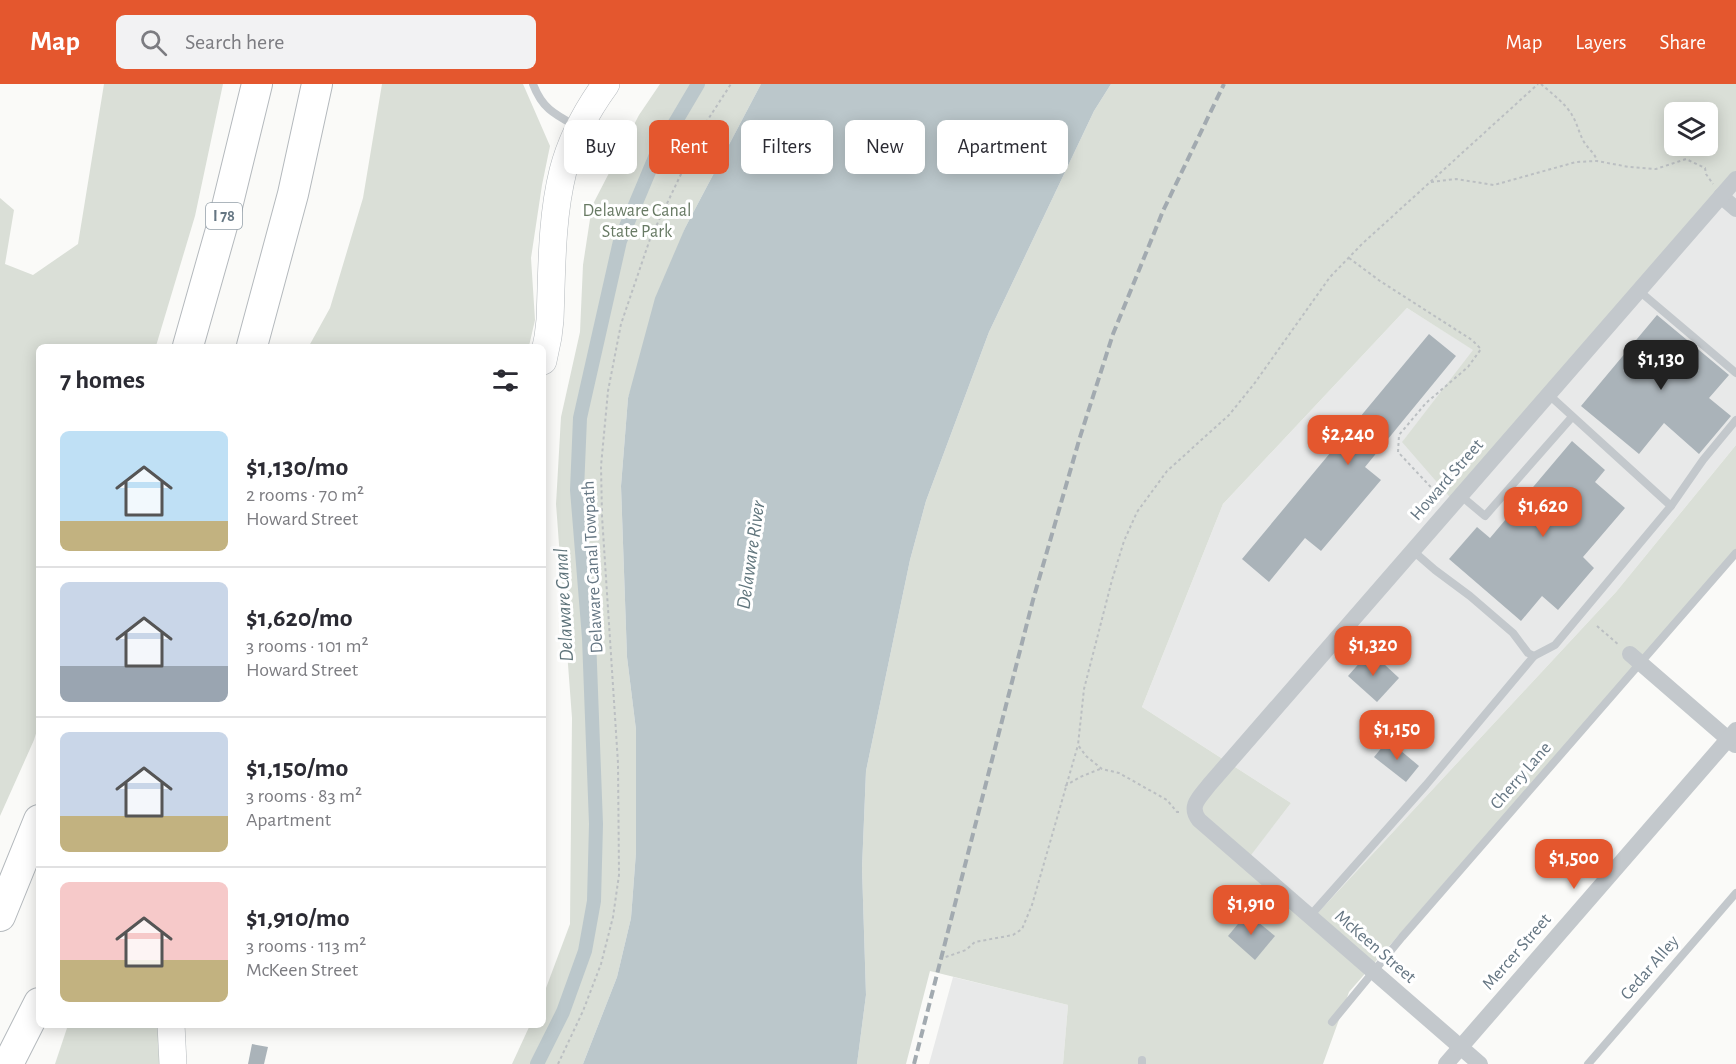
<!DOCTYPE html>
<html lang="en">
<head>
<meta charset="utf-8">
<style>
	body { margin:0; font-family:"Alegreya Sans",sans-serif; background:#f2f2f3; color:#2b2b33; height:100vh; display:flex; flex-direction:column; font-size:22px; white-space:nowrap }
	* { box-sizing:border-box; margin:0 }
	p { font-size:20px; color:#7c7c81 }
	.icon { flex:none; width:33px; height:33px; fill:none; stroke:currentColor; stroke-width:2; stroke-linecap:round; stroke-linejoin:round }
	.map { position:relative; flex:1; overflow:hidden }
	.side { position:absolute; left:36px; top:260px; width:510px; height:684px; display:flex; flex-direction:column; background:#fff; border-radius:9px; box-shadow:0 3px 15px #0003 }
	.side>* { flex:none }
	.hud { position:absolute; left:564px; top:36px; width:570px; height:54px; display:flex; gap:12px }
	.controls { position:absolute; left:1664px; top:18px; display:grid; gap:12px }
	.controls a { display:grid; place-items:center; width:54px; height:54px; border-radius:9px; background:#fff; box-shadow:0 3px 15px #0003; font-size:30px }
	.price { position:absolute; translate:-50% -51px; padding:0 14px; border-radius:12px; background:#e4572e; color:#fff; font-size:20px; line-height:39px; filter:drop-shadow(0 2px 3px #0008) }
	.price::after { content:''; position:absolute; left:50%; top:36px; width:18px; height:14px; margin-left:-9px; background:inherit; clip-path:polygon(0 0,100% 0,50% 100%) }
	.price.current { background:#222; color:#fff }
	ul { padding:0; list-style:none }
	li { display:flex; align-items:center; gap:18px; height:150px; padding:0 24px }
	li+li { border-top:2px solid #e1e1e2 }
	li span { display:grid; place-items:center; flex:none; width:168px; height:120px; border-radius:9px; color:#555 }
	li>.icon { margin-inline-start:auto }
	span .icon { width:72px; height:72px; fill:#fffc; stroke-width:1 }
	li b { font-size:26px }
	h2 { display:flex; justify-content:space-between; align-items:center; height:72px; padding:0 24px; font-size:26px }
	.tag { padding:0 21px; border-radius:9px; background:#fff; box-shadow:0 3px 15px #0003; font-size:21px; line-height:54px }
	.tag.current { background:#e4572e; color:#fff }
	header { display:flex; align-items:center; gap:36px; box-sizing:border-box; height:84px; padding:0 30px; background:#e4572e; color:#fff }
	header strong { font-size:28px }
	nav { display:flex; gap:33px; margin-inline-start:auto; font-size:21px }
	.search { width:420px; height:54px; background:#f2f2f3; display:flex; align-items:center; gap:15px; box-sizing:border-box; padding:0 21px; border-radius:9px; color:#7c7c81; font-size:22px }
	.map>svg:first-child { display:block }
	.built { fill:#e8e9e9 }
	.green { fill:#dadfd7; fill-rule:evenodd }
	.water { fill:#bbc7cb }
	.lines { fill:none; stroke-linecap:round; stroke-linejoin:round }
	.canal { stroke:#bbc7cb; stroke-width:14 }
	.building { fill:#aab3b9 }
	.trunk-casing { stroke:#b4b9bd; stroke-width:28 }
	.motorway-casing { stroke:#b4b9bd; stroke-width:32 }
	.path { stroke:#bbbfc2; stroke-width:2; stroke-dasharray:3 3; stroke-linecap:butt }
	.service { stroke:#c3c8cc; stroke-width:8 }
	.minor { stroke:#c3c8cc; stroke-width:16 }
	.trunk { stroke:#fff; stroke-width:27 }
	.motorway { stroke:#fff; stroke-width:30 }
	.rail { stroke:#a2aab0; stroke-width:4; stroke-dasharray:9 4.5; stroke-linecap:butt }
	.labels { text-anchor:middle; dominant-baseline:central; stroke-width:6; stroke-linejoin:round; paint-order:stroke }
	.shield { fill:#fff; stroke:#939fa8; stroke-width:1.5 }
	.shield-label { font-size:16px; font-weight:bold; fill:#657683 }
	.park-label { font-size:18px; fill:#687a64; stroke:#fff }
	.street-label { font-size:18px; fill:#657683; stroke:#fff }
	.water-label { font-size:20px; font-style:italic; fill:#60757c; stroke:#fff }
</style>
</head>
<body>
<header>
<strong>Map</strong>
<div class="search"><svg class="icon" aria-label="search" viewBox="0 0 24 24"><circle cx="10" cy="10" r="6"/><path d="M15 15l6 6"/></svg>Search here</div>
<nav><a>Map</a><a>Layers</a><a>Share</a></nav>
</header>
<div class="map">
<svg width="1736" height="980" viewBox="0 0 1736 980">
	<rect width="100%" height="100%" fill="#fafaf8"/>
	<g class="built">
		<polygon points="1736,90 1736,361 1616,508 1314,833 1247,775 1291,719 1142,623 1223,420 1407,224 1474,266 1403,357"/>
		<polygon points="953,893 1068,921 1063,980 929,980"/>
	</g>
	<g class="green">
		<polygon points="104,0 223,0 195,132 156,262 39,262 39,640 34,656 0,732 0,114 14,126 5,180 33,191 78,160"/>
		<polygon points="382,0 523,0 550,62 542,101 531,174 535,236 529,262 309,262 330,224 363,114"/>
		<polygon points="660,0 761,0 685,144 628,314 621,402 627,573 636,646 636,768 631,834 617,893 583,980 512,980 530,941 543,940 543,912 570,840 572,634 556,420 561,333 580,248 583,181 592,122 639,31"/>
		<path d="M1111,0H1736V90L1455,419L1402,358L1473,266L1407,224L1223,420L1142,623L1291,719L1248,775L1314,833L1616,508L1736,361V465L1349,908L1323,980H1063L1068,921L930,887L906,980H857L866,911L862,784L866,687L910,476L926,417L989,248L1094,27ZM1674,28H1707V62H1674Z"/>
		<polygon points="68,941 167,941 168,980 55,980"/>
	</g>
	<polygon class="water" points="761,0 1111,0 1094,27 989,248 926,417 910,476 866,687 862,784 866,911 857,980 583,980 617,893 631,834 636,768 636,646 627,573 621,402 628,314 655,214 685,144"/>
	<g class="lines">
		<polyline class="canal" points="537,980 563,928 585,867 594,817 596,740 589,554 577,406 580,334 620,157 656,71 698,0"/>
	</g>
	<g class="building">
		<polygon points="1657,231 1729,291 1709,314 1731,332 1699,370 1664,339 1639,370 1581,322"/>
		<polygon points="1429,250 1456,272 1365,383 1381,396 1321,467 1305,454 1269,498 1242,475"/>
		<polygon points="1572,357 1605,386 1595,398 1625,424 1583,473 1594,484 1558,526 1542,512 1521,537 1449,475 1477,443 1490,454"/>
		<polygon points="1370,567 1399,594 1377,618 1348,592"/>
		<polygon points="1388,656 1419,682 1406,698 1374,673"/>
		<polygon points="1247,829 1275,852 1255,876 1228,852"/>
		<polygon points="252,960 268,963 264,980 248,980"/>
	</g>
	<g class="lines">
		<g class="trunk-casing">
			<g id="trunk">
				<path d="M543,277L548,253L550,236C552,187 551,135 563,87C571,56 587,26 606,0"/>
				<polyline points="171,940 173,980"/>
			</g>
		</g>
		<g class="motorway-casing">
			<g id="motorway">
				<polyline points="188,262 224,135 257,0"/>
				<polyline points="252,262 293,110 317,0"/>
				<polyline points="0,832 39,736"/>
				<polyline points="8,980 39,919"/>
			</g>
		</g>
		<g class="path">
			<path d="M1541,0C1551,9 1565,19 1572,31C1577,39 1579,49 1584,58C1588,65 1595,69 1597,77"/>
			<polyline points="1431,98 1456,95 1494,101 1576,78 1597,77 1629,83 1656,85 1686,75 1705,84 1706,90 1713,100"/>
			<polyline points="1349,174 1380,197 1472,256 1481,265 1468,283 1426,319 1399,351 1398,368 1441,414"/>
			<polyline points="1597,542 1619,561"/>
			<polyline points="1065,702 1080,693 1100,685"/>
			<polyline points="1179,728 1177,728 1167,716 1119,689 1102,685 1086,672 1078,661 1084,605 1112,496 1124,457 1137,428 1167,387 1229,331 1254,300 1330,193 1362,160 1538,0"/>
			<polyline points="940,875 966,866 975,858 1013,851 1022,845 1032,821 1078,661"/>
			<polyline points="558,980 583,927 601,880 613,833 619,791 618,679 602,432 601,382 608,307 621,240 650,155 705,40 731,0"/>
		</g>
		<g class="service">
			<path d="M533,0C542,24 554,30 576,42"/>
			<polyline points="1638,206 1736,289"/>
			<polyline points="1548,310 1671,422 1703,376 1736,336"/>
			<polyline points="1460,411 1485,432 1572,333"/>
			<polyline points="1412,466 1435,486 1470,512 1513,549 1528,569 1534,572 1555,561 1671,422"/>
			<polyline points="1310,832 1426,701 1534,572"/>
			<polyline points="1332,938 1402,853 1736,469"/>
			<polyline points="1142,980 1142,976"/>
			<polyline points="1588,980 1736,809"/>
		</g>
		<g class="minor">
			<polyline points="1721,112 1736,125"/>
			<polyline points="1630,570 1735,661"/>
			<polyline points="1446,980 1736,646"/>
			<path d="M1480,980L1199,736C1188,722 1200,713 1209,701L1736,95"/>
		</g>
		<use href="#trunk" class="trunk"/>
		<use href="#motorway" class="motorway"/>
		<polyline class="rail" points="914,980 1033,516 1080,353 1113,250 1163,127 1224,0"/>
	</g>
	<g class="labels">
		<rect class="shield" x="206" y="119" width="36" height="26" rx="4.5"/>
		<g class="shield-label">
			<text x="224" y="132">I 78</text>
		</g>
		<g class="park-label">
			<text x="637" y="127">Delaware Canal<tspan x="637" dy="21">State Park</tspan></text>
		</g>
		<g class="street-label">
			<text transform="translate(1447 396) rotate(-49)">Howard Street</text>
			<text transform="translate(593 483) rotate(-93)">Delaware Canal Towpath</text>
			<text transform="translate(1521 692) rotate(-49)">Cherry Lane</text>
			<text transform="translate(1375 863) rotate(41)">McKeen Street</text>
			<text transform="translate(1517 868) rotate(-49)">Mercer Street</text>
			<text transform="translate(1650 884) rotate(-49)">Cedar Alley</text>
		</g>
		<g class="water-label">
			<text transform="translate(751 471) rotate(-82)">Delaware River</text>
			<text transform="translate(564 521) rotate(-93)">Delaware Canal</text>
		</g>
	</g>
</svg>
<div class="controls">
<a><svg class="icon" aria-label="layers" viewBox="0 0 24 24"><path d="M12 4l9 5-9 5-9-5zM3 14l9 5 9-5"/></svg></a>
</div>
<b class="price current" style="left:1661px;top:307px">$1,130</b>
<b class="price" style="left:1348px;top:382px">$2,240</b>
<b class="price" style="left:1543px;top:454px">$1,620</b>
<b class="price" style="left:1373px;top:593px">$1,320</b>
<b class="price" style="left:1397px;top:677px">$1,150</b>
<b class="price" style="left:1574px;top:806px">$1,500</b>
<b class="price" style="left:1251px;top:852px">$1,910</b>
<div class="hud">
<a class="tag">Buy</a>
<a class="tag current">Rent</a>
<a class="tag">Filters</a>
<a class="tag">New</a>
<a class="tag">Apartment</a>
</div>
<section class="side">
<h2>7 homes<svg class="icon" aria-label="filters" viewBox="0 0 24 24"><path d="M4 7h16M4 17h16"/><circle cx="9" cy="7" r="2"/><circle cx="15" cy="17" r="2"/></svg></h2>
<ul>
<li><span style="background:linear-gradient(#bfe0f5 75%,#c2b280 0)"><svg class="icon" aria-label="home" viewBox="0 0 24 24"><path d="M3 11l9-7 9 7M6 9v11h12V9"/></svg></span><div><b>$1,130/mo</b><p>2 rooms · 70 m²</p><p>Howard Street</p></div></li>
<li><span style="background:linear-gradient(#c9d6e8 70%,#9aa5b1 0)"><svg class="icon" aria-label="home" viewBox="0 0 24 24"><path d="M3 11l9-7 9 7M6 9v11h12V9"/></svg></span><div><b>$1,620/mo</b><p>3 rooms · 101 m²</p><p>Howard Street</p></div></li>
<li><span style="background:linear-gradient(#c9d6e8 70%,#c2b280 0)"><svg class="icon" aria-label="home" viewBox="0 0 24 24"><path d="M3 11l9-7 9 7M6 9v11h12V9"/></svg></span><div><b>$1,150/mo</b><p>3 rooms · 83 m²</p><p>Apartment</p></div></li>
<li><span style="background:linear-gradient(#f6c9c9 65%,#c2b280 0)"><svg class="icon" aria-label="home" viewBox="0 0 24 24"><path d="M3 11l9-7 9 7M6 9v11h12V9"/></svg></span><div><b>$1,910/mo</b><p>3 rooms · 113 m²</p><p>McKeen Street</p></div></li>
</ul>
</section>
</div>
</body>
</html>
